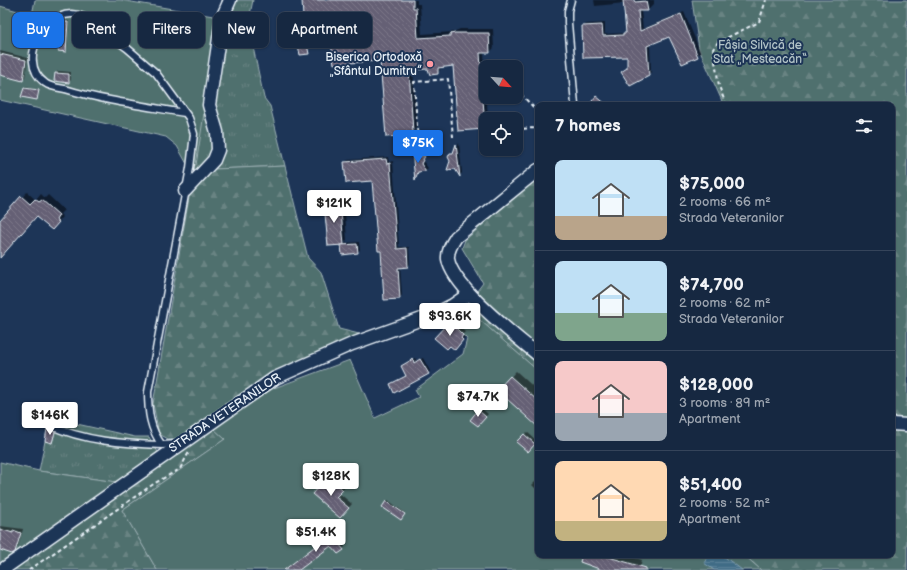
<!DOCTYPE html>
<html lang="en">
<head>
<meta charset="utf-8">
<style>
	body { margin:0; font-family:"Balsamiq Sans",sans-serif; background:#23344c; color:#f1f3f6; height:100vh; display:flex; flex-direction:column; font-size:15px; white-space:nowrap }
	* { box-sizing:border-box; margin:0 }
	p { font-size:13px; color:#9ea6b1 }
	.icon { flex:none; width:22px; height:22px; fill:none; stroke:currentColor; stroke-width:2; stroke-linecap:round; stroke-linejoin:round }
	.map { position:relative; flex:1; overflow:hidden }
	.panel { position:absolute; left:535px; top:102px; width:360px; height:456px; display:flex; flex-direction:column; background:#162841; border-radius:8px; box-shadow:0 1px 3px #0004,0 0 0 1px #35445a }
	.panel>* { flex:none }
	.banner { position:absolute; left:12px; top:12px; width:380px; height:36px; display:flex; gap:8px }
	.needle { width:26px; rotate:116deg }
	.tools { position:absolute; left:479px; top:60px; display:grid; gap:8px }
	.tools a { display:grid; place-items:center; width:44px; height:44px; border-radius:8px; background:#162841; box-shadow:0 1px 3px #0004,0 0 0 1px #35445a; font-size:20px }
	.price { position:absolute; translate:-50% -34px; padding:0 9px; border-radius:4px; background:#fff; color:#222; font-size:13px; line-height:26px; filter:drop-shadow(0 1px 2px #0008) }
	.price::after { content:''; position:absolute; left:50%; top:24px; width:12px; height:9px; margin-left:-6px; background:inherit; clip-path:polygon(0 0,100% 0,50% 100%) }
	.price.selected { background:#1a73e8; color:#fff }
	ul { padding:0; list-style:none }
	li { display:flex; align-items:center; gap:12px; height:100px; padding:0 20px }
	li+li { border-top:1px solid #35445a }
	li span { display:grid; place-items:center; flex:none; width:112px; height:80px; border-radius:8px; color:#555 }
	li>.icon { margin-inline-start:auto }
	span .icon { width:48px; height:48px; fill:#fffc; stroke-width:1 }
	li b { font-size:17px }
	h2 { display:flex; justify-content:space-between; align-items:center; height:48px; padding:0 20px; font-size:17px }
	.tag { padding:0 14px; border-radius:8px; background:#162841; box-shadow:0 1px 3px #0004,0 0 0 1px #35445a; font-size:14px; line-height:36px }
	.tag.selected { background:#1a73e8; color:#fff }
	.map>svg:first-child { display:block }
	.grass { fill:url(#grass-tufts); stroke:#9cb0b3 }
	.forest { fill:url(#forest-firs); stroke:#9cb0b3 }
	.green { fill:#506f6e; stroke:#9cb0b3 }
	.water { fill:url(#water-rules); stroke:#83a1b4 }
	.shadow { fill:#0007; fill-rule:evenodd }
	.building { fill:url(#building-back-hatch); stroke:#e8f1f8; fill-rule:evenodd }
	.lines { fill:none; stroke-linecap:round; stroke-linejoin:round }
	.service-casing { stroke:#e8f1f8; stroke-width:9 }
	.minor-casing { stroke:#e8f1f8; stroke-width:15 }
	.path { stroke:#e8f1f8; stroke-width:2; stroke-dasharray:4 3; stroke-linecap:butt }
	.service { stroke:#1d3557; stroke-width:6 }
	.minor { stroke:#1d3557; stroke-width:12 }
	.poi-dot { fill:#ff9aa2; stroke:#1d3557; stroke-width:1.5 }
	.labels { text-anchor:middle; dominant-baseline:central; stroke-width:4; stroke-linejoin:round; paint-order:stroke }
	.park-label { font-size:12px; fill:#b3c4c8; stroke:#1d3557 }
	.poi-label { font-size:12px; fill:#e8f1f8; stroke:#1d3557; text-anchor:end }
	.street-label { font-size:12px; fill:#e8f1f8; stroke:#1d3557 }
</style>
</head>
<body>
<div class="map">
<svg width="907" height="570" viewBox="0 0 907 570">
	<defs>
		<pattern id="grass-tufts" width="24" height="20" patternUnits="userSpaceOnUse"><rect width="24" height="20" fill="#506f6e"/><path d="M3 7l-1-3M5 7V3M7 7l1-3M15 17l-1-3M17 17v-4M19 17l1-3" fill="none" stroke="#698483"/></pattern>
		<pattern id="forest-firs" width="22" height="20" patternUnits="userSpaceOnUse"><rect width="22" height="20" fill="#506f6e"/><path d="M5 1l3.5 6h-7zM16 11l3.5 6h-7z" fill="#698483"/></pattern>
		<pattern id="water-rules" width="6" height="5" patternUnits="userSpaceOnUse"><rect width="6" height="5" fill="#406c86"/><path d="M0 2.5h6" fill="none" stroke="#5c8198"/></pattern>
		<pattern id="building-back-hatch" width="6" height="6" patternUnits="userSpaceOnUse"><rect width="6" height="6" fill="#656075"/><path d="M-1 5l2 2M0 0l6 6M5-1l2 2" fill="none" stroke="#7b7789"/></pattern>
	</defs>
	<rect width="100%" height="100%" fill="#1d3557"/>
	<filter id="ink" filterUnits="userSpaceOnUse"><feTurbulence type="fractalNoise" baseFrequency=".025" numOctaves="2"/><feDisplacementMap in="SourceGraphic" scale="8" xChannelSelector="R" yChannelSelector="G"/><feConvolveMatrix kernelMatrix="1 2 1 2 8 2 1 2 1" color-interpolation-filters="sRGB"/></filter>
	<g filter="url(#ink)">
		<g class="grass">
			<polygon points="222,0 253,0 248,24 264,98 270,106 285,166 214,169 190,192"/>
			<polygon points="50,418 135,437 149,437 158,452 117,482 39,471 45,441 52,443 55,432 47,429"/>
		</g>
		<g class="forest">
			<polygon points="692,0 907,0 907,570 761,570 744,555 892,555 892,105 717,105 722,101 699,49"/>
			<polygon points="285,166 308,258 321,272 339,329 359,334 271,374 182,437 170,440 159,434 153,404 190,192 214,169"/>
			<polygon points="538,177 538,371 465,307 483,283 462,248 465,240"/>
			<polygon points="212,427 225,439 122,510 157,570 7,570"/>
		</g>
		<g class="green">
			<polygon points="35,0 120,0 219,17 196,165 187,164 177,146 166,137 0,100 0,6 32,15"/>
			<polygon points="465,307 538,371 538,555 744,555 761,570 157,570 122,510 225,439 212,427 274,388 350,360 375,418 419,397 415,390 463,354 467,339 448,320"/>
			<polygon points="0,462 39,471 117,482 0,566"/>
		</g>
		<polygon class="water" points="709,555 722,555 742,570 714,570 704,563"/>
		<g class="shadow">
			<path d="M303,0H417V4H420L422,34L453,32L460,29H493L494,48L490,52H484L488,119H486V126L484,128L454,65L442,66L438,73L429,67L413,69L417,127L411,134L381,60L335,63L328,14ZM367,12V29L349,30L348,13Z"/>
			<polygon points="594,0 654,0 654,4 648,10 641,10 643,29 684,12 701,53 682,62 670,35 650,44 651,72 648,75 628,67 628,56 583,27 586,24 605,23 605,34 625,33 627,31 625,3 595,6"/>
			<polygon points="63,20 69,21 67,49 65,51 60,24"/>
			<polygon points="0,51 28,58 25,77 22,79 0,74"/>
			<polygon points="58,71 71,72 71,80 69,82 56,73"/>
			<polygon points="25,87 39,90 38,98 22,96"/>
			<polygon points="459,143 462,173 460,175 452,161 451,154 455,151"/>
			<polygon points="415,149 419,154 426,154 423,161 428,168 426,170 419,171 416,178 414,151"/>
			<polygon points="388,157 389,162 393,161 399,247 409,247 410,264 408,266 400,267 402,295 400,298 385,299 373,180 345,162 348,160"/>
			<polygon points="27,192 36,200 41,194 45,198 48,195 64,210 60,214 63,217 57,224 37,216 0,257 0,222"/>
			<polygon points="344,198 347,240 344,243 359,242 360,250 357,252 342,245 344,244 328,245 325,203 329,199"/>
			<polygon points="449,323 452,326 455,323 465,332 462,335 465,337 455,348 436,338"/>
			<polygon points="415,358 417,361 423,358 430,371 428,374 391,384 407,375 402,366"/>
			<polygon points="516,371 538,391 538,425 499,390"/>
			<polygon points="481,408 488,414 480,423 479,411"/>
			<polygon points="527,432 537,441 528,451 518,442"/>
			<polygon points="332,473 346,485 339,493 352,504 340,517 328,477"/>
			<polygon points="538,479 538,491 532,485"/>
			<polygon points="388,500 405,513 401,519 383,506"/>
			<polygon points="0,526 23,529 18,547 14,551 0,549"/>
			<polygon points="334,533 345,547 338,553 331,545 298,570 283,570"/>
			<polygon points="569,555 624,555 642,560 639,570 606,570 582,559"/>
		</g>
		<g class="building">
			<path d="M302,0H413V8H416L418,38L450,36V34L455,33H489L490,53H480L485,129L458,131L453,66L438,68V74L430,75L428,69L409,70L413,132L412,135L386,137L380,61L334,64L327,15L303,17ZM366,13L367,33L345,34L344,14Z"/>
			<polygon points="623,0 634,0 635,2 646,1 648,11 638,11 640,31 681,14 698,57 682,64 669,37 647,46 649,76 630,86 621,72 627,68 627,57 583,58 582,26 602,25 603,36 623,35 623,33 626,33"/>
			<polygon points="61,22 68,22 66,52 58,51 59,24 61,24"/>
			<polygon points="307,44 309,54 300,55 298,45"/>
			<polygon points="0,54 26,60 23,81 0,75"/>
			<polygon points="55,73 69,74 69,83 54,81"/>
			<polygon points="24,88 39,90 37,100 21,97"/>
			<polygon points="596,96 607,105 589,105"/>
			<polygon points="456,144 458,160 460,177 455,169 447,170 450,161 448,157 450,153 453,153"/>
			<polygon points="412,151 416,156 425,156 421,164 426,171 418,172 415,180"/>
			<polygon points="386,159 387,164 390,163 397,249 407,248 408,267 398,268 400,299 384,300 381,251 378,251 372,181 346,183 344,162"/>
			<polygon points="21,196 30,204 35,199 39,202 42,200 59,215 56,220 59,222 52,230 36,217 0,258 0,220"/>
			<polygon points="340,201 344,245 328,246 324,203"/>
			<polygon points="357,244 358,253 342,255 341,245"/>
			<polygon points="452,324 463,335 461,338 463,340 455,350 450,346 447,349 434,338 446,325 449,327"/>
			<polygon points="413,359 414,363 420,359 429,374 394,393 390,384 406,376 401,366"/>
			<polygon points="510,376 538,401 538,427 497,390"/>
			<polygon points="478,410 486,417 478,426 470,420"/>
			<polygon points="47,429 55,432 52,443 45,441"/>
			<polygon points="524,434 535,444 528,452 516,442"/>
			<polygon points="328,476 343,490 336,497 349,508 340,518 312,494"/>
			<polygon points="386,501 405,514 401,520 382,507"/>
			<polygon points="0,529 13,533 13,530 21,533 15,552 12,554 0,550"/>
			<polygon points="331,534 344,550 338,554 331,546 299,570 284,570"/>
			<polygon points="582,555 602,555 646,568 646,570 602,570 580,562"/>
		</g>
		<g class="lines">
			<g class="service-casing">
				<g id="service">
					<polyline points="571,0 568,11 568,23 575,105"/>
					<path d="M49,425C84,441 123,444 162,445"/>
					<path d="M178,444L162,445C150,429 148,412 148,392L190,168L194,134L189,118L156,73L127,48L84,17C50,0 13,60 45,83C50,87 59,88 65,89C104,101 145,106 185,113"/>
				</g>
			</g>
			<g class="minor-casing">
				<g id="minor">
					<path d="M538,170L456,237C452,243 447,251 448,259C452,287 516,336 538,355"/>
					<polyline points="185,191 214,160 218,150 217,132 209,105 222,18 230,0"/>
					<polyline points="892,424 907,425"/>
					<polyline points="2,570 275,378 352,344 433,315 453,305 469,294"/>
				</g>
			</g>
			<g class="path">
				<polyline points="516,89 538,112"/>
				<polyline points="726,105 719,86 713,49 718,42 759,22 766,0"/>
				<polyline points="516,129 538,128"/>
				<polyline points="418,140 414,82 448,79 453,137"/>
				<polyline points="29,570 155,483 180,469 189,452"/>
			</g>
			<use href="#service" class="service"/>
			<use href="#minor" class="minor"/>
		</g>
	</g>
	<circle class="poi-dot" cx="430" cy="64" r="4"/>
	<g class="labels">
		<g class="park-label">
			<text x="760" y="45">Fâșia Silvică de<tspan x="760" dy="14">Stat „Mesteacăn“</tspan></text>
		</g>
		<g class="poi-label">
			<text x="422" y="57">Biserica Ortodoxă<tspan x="422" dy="14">„Sfântul Dumitru”</tspan></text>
		</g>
		<g class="street-label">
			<text transform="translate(225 413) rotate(-34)">STRADA VETERANILOR</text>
		</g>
	</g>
</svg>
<div class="tools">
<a><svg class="needle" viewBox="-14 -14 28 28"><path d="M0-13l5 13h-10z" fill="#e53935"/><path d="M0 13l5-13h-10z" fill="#9ea6b1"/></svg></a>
<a><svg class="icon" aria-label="locate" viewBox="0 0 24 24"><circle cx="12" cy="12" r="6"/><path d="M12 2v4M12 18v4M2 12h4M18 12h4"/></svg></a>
</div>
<b class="price selected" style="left:418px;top:164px">$75K</b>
<b class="price" style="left:334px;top:224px">$121K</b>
<b class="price" style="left:450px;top:337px">$93.6K</b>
<b class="price" style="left:478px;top:418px">$74.7K</b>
<b class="price" style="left:50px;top:436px">$146K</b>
<b class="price" style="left:331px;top:497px">$128K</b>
<b class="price" style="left:316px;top:553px">$51.4K</b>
<div class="banner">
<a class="tag selected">Buy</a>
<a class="tag">Rent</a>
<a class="tag">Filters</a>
<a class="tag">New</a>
<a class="tag">Apartment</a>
</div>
<section class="panel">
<h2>7 homes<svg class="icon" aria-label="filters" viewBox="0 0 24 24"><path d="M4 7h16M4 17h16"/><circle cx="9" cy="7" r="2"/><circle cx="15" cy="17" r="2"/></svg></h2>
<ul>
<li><span style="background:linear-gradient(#bfe0f5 70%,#b9a48a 0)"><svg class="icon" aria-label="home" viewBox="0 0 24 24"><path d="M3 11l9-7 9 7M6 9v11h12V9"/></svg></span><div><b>$75,000</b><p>2 rooms · 66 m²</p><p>Strada Veteranilor</p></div></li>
<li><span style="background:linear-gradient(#bfe0f5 65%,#7fa58c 0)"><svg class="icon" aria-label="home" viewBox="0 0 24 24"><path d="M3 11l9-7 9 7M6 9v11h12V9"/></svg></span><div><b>$74,700</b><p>2 rooms · 62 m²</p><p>Strada Veteranilor</p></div></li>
<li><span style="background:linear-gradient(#f6c9c9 65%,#9aa5b1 0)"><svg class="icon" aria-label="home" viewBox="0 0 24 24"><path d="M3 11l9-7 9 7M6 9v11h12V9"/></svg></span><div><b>$128,000</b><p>3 rooms · 89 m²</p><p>Apartment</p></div></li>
<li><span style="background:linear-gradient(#ffd9b3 75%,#c2b280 0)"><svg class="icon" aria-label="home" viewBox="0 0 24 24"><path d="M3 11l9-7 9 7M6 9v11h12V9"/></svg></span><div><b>$51,400</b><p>2 rooms · 52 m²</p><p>Apartment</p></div></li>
</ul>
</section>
</div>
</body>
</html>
